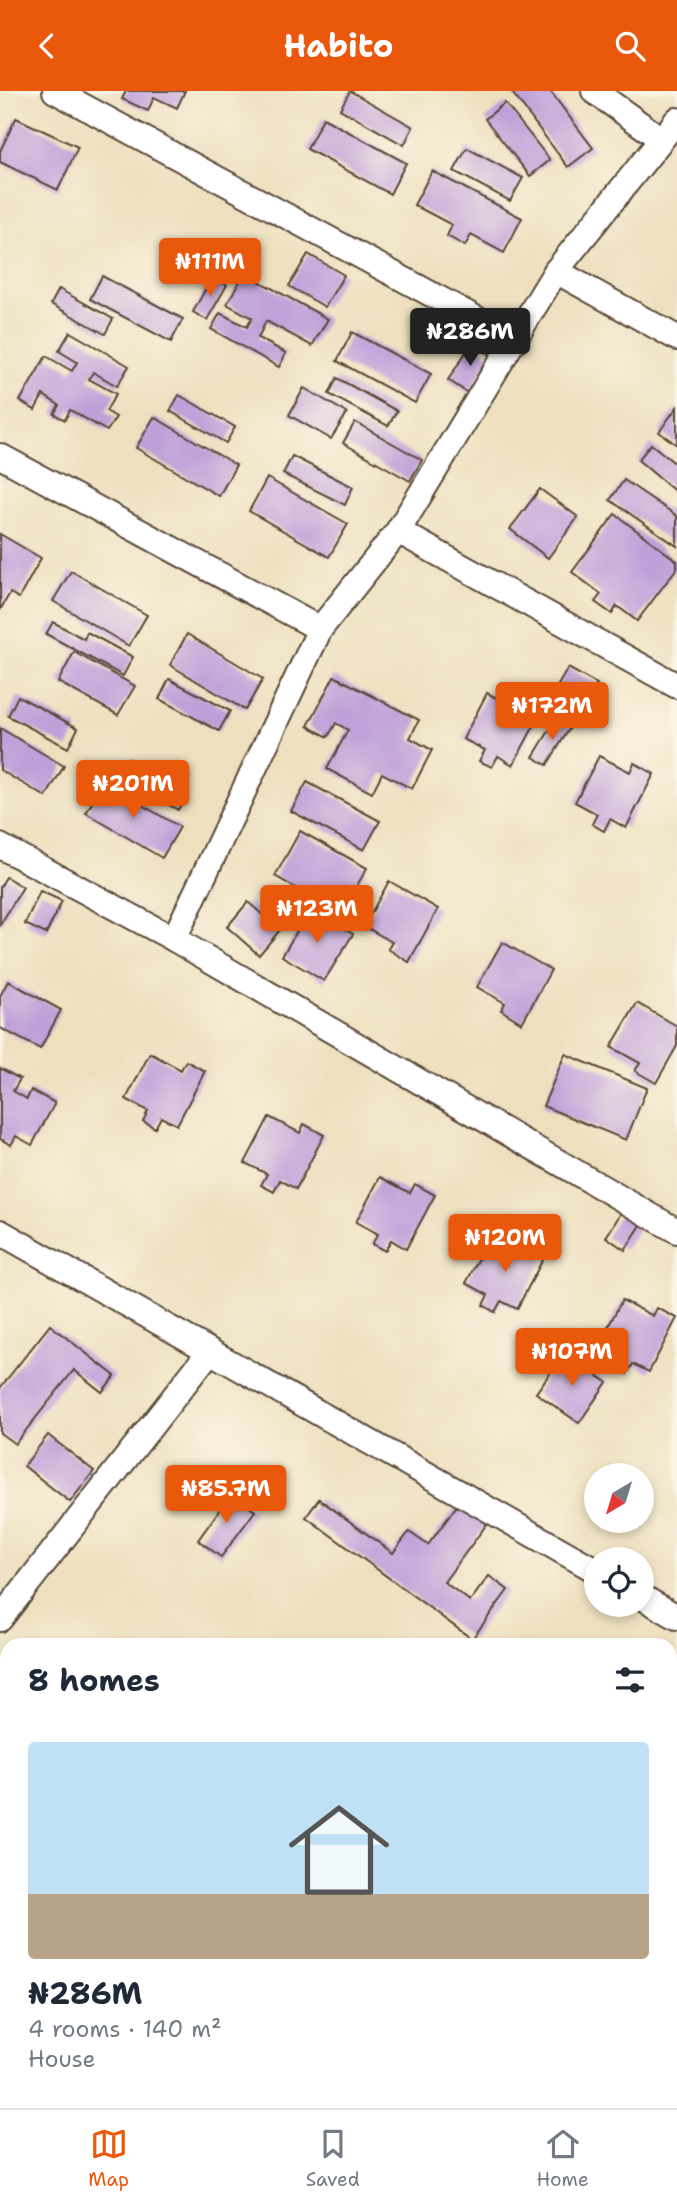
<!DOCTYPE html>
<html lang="en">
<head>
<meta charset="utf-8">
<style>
	body { margin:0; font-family:"Shantell Sans",sans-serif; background:#f6f6f7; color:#1f2937; height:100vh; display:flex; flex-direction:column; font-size:26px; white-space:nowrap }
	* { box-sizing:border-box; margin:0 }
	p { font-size:23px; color:#747a83 }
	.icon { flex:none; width:38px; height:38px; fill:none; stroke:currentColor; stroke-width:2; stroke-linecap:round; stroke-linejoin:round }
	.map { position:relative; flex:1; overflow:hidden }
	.sheet { position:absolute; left:0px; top:1547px; width:677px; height:471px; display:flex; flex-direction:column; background:#fff; border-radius:21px 21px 0 0; box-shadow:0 4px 10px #0003 }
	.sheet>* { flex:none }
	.needle { width:46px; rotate:218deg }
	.buttons { position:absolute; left:584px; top:1372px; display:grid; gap:14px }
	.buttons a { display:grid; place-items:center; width:70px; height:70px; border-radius:50%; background:#fff; box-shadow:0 4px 10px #0003; font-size:35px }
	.price { position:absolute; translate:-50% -60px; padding:0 16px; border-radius:7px; background:#ea580c; color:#fff; font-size:23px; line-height:46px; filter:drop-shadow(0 2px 4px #0008) }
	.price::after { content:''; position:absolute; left:50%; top:42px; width:21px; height:16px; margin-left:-10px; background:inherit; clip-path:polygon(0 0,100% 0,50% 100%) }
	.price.on { background:#222; color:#fff }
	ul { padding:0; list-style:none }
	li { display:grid; align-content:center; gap:14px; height:371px; padding:0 28px }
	li span { display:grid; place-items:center; height:217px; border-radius:7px; color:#555 }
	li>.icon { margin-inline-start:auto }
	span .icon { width:126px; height:126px; fill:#fffc; stroke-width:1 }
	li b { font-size:30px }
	h2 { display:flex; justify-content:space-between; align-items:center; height:84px; padding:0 28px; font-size:30px }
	header { display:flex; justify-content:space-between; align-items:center; height:91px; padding:0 28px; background:#ea580c; color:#fff; font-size:32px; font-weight:700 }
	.menu { display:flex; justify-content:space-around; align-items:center; height:98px; border-top:2px solid #e0e1e3; background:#fff; font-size:19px; color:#747a83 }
	.menu a { display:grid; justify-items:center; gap:4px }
	.menu .on { color:#ea580c }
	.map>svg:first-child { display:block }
	.building { fill:#c0a0d9 }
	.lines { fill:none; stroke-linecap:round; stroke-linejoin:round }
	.street-casing { stroke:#564536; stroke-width:28 }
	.street { stroke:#fff; stroke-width:24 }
</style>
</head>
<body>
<header><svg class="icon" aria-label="back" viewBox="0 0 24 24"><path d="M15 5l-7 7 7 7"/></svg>Habito<svg class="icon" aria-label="search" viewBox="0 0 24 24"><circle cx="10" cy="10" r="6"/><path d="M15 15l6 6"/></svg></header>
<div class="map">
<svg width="677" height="2017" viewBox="0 0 677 2017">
	<rect width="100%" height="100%" fill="#fcf5e5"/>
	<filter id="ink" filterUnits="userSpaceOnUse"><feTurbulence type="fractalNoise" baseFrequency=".0143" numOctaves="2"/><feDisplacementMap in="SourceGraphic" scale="14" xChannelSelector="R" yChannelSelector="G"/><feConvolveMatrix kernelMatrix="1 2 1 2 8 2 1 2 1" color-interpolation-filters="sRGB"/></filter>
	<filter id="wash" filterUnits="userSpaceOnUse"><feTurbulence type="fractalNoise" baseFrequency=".00686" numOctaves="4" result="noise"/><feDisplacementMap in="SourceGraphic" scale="28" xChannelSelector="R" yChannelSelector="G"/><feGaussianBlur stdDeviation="1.57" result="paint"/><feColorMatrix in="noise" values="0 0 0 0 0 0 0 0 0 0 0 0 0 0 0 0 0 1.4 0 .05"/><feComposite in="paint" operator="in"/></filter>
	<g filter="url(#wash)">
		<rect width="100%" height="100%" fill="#eee0bf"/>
		<g id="blocks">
			<g class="building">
				<polygon points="126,0 185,0 177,17 154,6 148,20 122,8"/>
				<polygon points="350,0 413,36 404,54 340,18"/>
				<polygon points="511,0 550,0 593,57 568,76"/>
				<polygon points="505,12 550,69 530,85 485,28"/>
				<polygon points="16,27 78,56 58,99 0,71 0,60"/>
				<polygon points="323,27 406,72 390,103 307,58"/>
				<polygon points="467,57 523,87 510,110 454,80"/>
				<polygon points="432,80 522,127 504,162 471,144 465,155 447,145 452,134 414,114"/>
				<polygon points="308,163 344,184 325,216 289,195"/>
				<polygon points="244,182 328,228 312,255 266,230 258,247 286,262 279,276 211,238 220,222 247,236 252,227 227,213"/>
				<polygon points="102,185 183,228 171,251 90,208"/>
				<polygon points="212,186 227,194 207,229 193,221"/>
				<polygon points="59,198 113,228 105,243 51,213"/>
				<polygon points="70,241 129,275 117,295 93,281 89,288 116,303 106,320 116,326 107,340 70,319 65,329 54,323 59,314 43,304 35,319 20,310 46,265 72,280 77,271 59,260"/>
				<polygon points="352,241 431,283 415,312 337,270"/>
				<polygon points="472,252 492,265 468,302 448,289"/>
				<polygon points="337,287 397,320 388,335 329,303"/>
				<polygon points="304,297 347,322 331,348 289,324"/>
				<polygon points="179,304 235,336 226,352 170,320"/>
				<polygon points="677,316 677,354 659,341"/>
				<polygon points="154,326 236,374 219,405 136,357"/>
				<polygon points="355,331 422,369 410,390 343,352"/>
				<polygon points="651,353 677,374 677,402 638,369"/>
				<polygon points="292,365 353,396 345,414 283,383"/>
				<polygon points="267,387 348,433 329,466 249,420"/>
				<polygon points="624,389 677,425 677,455 610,409"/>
				<polygon points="540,398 578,426 548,467 510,438"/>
				<polygon points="615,423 677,470 677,477 637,530 617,515 612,523 595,511 601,503 572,481"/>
				<polygon points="0,443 41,467 19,507 10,502 0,519"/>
				<polygon points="71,480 147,524 129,555 53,510"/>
				<polygon points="53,531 84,548 87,541 133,566 123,585 46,543"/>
				<polygon points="187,543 263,588 245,619 170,574"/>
				<polygon points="74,561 135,595 118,624 58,591"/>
				<polygon points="568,577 597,593 582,618 554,601"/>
				<polygon points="334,585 419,629 410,647 432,659 412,698 382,682 372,702 327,678 348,639 336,632 328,646 308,635"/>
				<polygon points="169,588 230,620 219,640 159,608"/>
				<polygon points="487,602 517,618 522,609 542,620 513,674 498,665 492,676 479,670 485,659 463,648"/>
				<polygon points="18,605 78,637 68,657 8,625"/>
				<polygon points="557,627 571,635 547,674 533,666"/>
				<polygon points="0,637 64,675 46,706 0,679"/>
				<polygon points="599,665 630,681 634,672 654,683 626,737 610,728 604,740 592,733 597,723 575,711"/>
				<polygon points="128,667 188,699 178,719 117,686"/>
				<polygon points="307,691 380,730 364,759 291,720"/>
				<polygon points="104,692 180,736 162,767 86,722"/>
				<polygon points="300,740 367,777 341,823 275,785"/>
				<polygon points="6,786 23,796 0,834 0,796"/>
				<polygon points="389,790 438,818 409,871 388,858 392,851 364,835"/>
				<polygon points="40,800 62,810 46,843 25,833"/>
				<polygon points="248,811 280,839 259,864 227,836"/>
				<polygon points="311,817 353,843 324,890 282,865"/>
				<polygon points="502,851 551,879 522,932 501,919 505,912 477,896"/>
				<polygon points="8,890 61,919 40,958 0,937 0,905"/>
				<polygon points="637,912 677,935 677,955 656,992 635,980 640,972 611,956"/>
				<polygon points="150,962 181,979 186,970 205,980 177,1034 161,1026 155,1037 143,1030 148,1020 126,1008"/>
				<polygon points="565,963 647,997 626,1049 543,1015"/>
				<polygon points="0,977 20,988 13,1000 27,1008 31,999 55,1012 32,1054 16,1045 11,1054 0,1048"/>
				<polygon points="269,1026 300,1042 304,1033 324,1044 296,1098 280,1089 274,1101 261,1094 267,1083 245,1072"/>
				<polygon points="380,1086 410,1102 415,1093 435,1104 406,1158 391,1149 385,1160 372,1153 378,1143 356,1131"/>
				<polygon points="621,1122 641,1134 625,1159 606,1146"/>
				<polygon points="490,1146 521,1162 525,1154 545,1164 517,1218 501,1210 495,1221 483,1214 488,1204 466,1192"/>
				<polygon points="622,1209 653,1225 657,1217 677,1227 649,1281 633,1273 627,1283 615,1277 621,1267 598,1255"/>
				<polygon points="50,1234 115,1285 102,1301 74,1279 15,1353 0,1342 0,1297"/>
				<polygon points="564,1262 607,1291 579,1332 536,1302"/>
				<polygon points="48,1344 94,1380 70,1411 24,1375"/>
				<polygon points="231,1403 255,1420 221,1466 198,1449"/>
				<polygon points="464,1405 492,1426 444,1491 470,1510 489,1485 508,1499 472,1548 306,1426 319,1408 393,1462 409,1441 428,1454"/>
				<polygon points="670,1589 677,1595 677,1664 670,1672"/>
				<polygon points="0,1674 7,1682 7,1703 0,1710"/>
				<polygon points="670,1688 677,1693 677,1726 670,1734"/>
				<polygon points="3,1716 7,1720 7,1763 0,1770 0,1718"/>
				<polygon points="677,1996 677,2017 663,2017 660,2011 670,2011 670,2000"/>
				<polygon points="172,2011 188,2011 179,2017"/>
				<polygon points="223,2011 288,2011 294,2017 226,2017 221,2013"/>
			</g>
		</g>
	</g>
	<g filter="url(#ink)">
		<use href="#blocks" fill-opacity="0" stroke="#564536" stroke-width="2"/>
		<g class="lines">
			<g class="street-casing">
				<g id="street">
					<polyline points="55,0 516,249"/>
					<polyline points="594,0 661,48"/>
					<polyline points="677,29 556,180 398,440 677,595"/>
					<polyline points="556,180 677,247"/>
					<polyline points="0,365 320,538"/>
					<polyline points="0,755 174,848 677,1140"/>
					<polyline points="174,848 320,538 398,440"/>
					<polyline points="0,1141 597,1480"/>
					<polyline points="642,1506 677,1526"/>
					<polyline points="0,1528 210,1260"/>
					<polyline points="0,1881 7,1890"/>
					<polyline points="0,1949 7,1944"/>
					<polyline points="105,2011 110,2017"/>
				</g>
			</g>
			<use href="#street" class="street"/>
		</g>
	</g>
</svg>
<div class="buttons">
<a><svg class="needle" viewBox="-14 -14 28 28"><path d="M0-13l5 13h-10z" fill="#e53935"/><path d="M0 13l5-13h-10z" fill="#747a83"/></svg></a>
<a><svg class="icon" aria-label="locate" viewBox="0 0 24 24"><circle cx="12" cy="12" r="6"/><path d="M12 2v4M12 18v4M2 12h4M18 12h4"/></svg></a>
</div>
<b class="price" style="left:210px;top:207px">₦111M</b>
<b class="price on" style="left:470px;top:277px">₦286M</b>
<b class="price" style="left:552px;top:651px">₦172M</b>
<b class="price" style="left:133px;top:729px">₦201M</b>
<b class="price" style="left:317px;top:854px">₦123M</b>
<b class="price" style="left:505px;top:1183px">₦120M</b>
<b class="price" style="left:572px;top:1297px">₦107M</b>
<b class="price" style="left:226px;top:1434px">₦85.7M</b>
<section class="sheet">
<h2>8 homes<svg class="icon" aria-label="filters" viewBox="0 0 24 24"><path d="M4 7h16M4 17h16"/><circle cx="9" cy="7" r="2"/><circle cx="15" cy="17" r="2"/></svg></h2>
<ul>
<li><span style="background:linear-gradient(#bfe0f5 70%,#b9a48a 0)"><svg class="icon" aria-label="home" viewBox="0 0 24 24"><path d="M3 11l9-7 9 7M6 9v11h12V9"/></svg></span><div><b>₦286M</b><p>4 rooms · 140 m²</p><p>House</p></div></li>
</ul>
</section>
</div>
<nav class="menu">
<a class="on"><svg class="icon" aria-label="map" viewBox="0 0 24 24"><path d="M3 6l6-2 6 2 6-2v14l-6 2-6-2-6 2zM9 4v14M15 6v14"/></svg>Map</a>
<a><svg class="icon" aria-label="saved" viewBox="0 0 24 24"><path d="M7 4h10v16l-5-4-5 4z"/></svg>Saved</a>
<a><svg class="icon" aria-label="home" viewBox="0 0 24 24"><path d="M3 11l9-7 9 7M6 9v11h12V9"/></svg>Home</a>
</nav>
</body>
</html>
